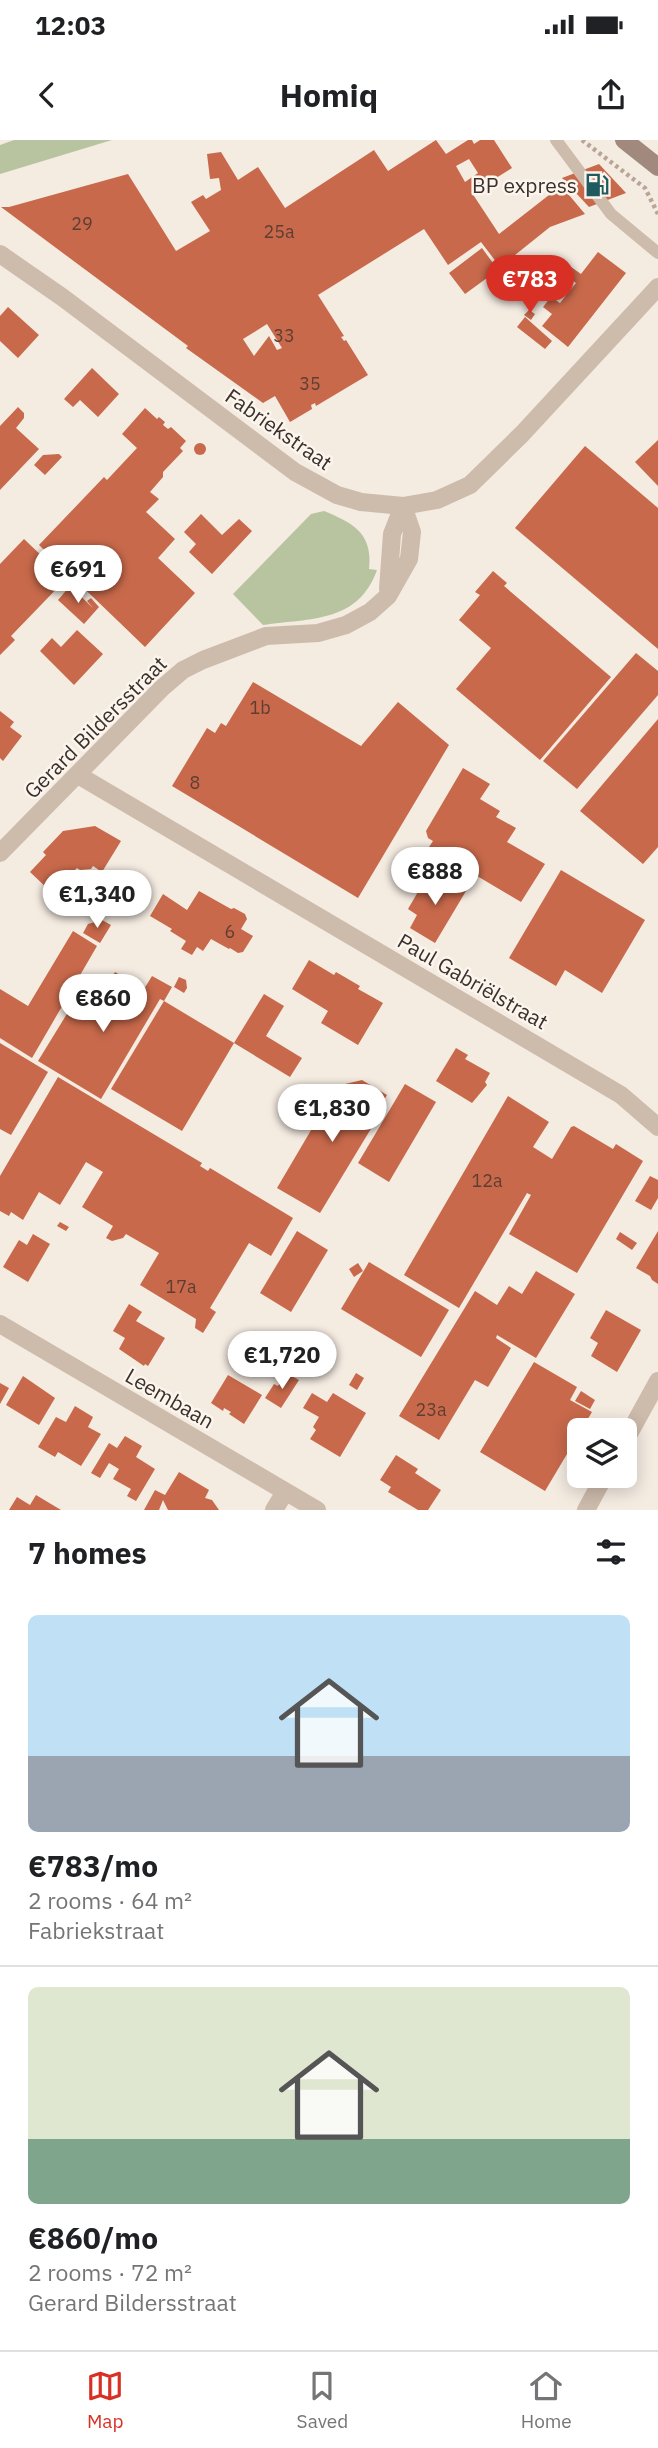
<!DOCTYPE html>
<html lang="en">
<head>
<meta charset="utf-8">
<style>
	body { margin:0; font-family:"IBM Plex Sans",sans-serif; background:#f2f2f2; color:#202124; height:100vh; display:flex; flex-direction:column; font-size:26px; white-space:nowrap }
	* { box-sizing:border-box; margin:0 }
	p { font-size:23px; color:#757577 }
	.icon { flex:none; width:38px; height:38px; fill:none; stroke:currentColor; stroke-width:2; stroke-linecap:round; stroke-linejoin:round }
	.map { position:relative; height:1370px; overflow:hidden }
	.panel { display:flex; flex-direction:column; background:#fff; flex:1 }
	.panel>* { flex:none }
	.tools { position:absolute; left:567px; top:1278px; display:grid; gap:14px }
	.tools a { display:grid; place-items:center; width:70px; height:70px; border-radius:10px; background:#fff; box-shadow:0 4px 18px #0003; font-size:35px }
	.price { position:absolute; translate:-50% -60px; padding:0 16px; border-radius:24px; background:#fff; color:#222; font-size:23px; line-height:46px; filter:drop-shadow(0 2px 4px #0008) }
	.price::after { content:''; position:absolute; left:50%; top:42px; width:21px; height:16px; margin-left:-10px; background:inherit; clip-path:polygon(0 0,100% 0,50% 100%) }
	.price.selected { background:#d93025; color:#fff }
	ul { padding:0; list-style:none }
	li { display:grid; align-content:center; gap:14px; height:371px; padding:0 28px }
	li+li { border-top:2px solid #e0e0e0 }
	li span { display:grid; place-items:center; height:217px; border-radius:10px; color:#555 }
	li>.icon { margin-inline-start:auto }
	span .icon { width:126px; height:126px; fill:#fffc; stroke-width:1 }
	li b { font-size:30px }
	h2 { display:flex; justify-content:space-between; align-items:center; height:84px; padding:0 28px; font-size:30px }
	.status { display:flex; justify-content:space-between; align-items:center; height:49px; padding:0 35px; background:#fff; direction:ltr }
	.status svg { height:19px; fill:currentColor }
	header { display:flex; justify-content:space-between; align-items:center; height:91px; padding:0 28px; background:#fff; font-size:32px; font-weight:700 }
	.tabs { display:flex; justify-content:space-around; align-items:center; height:98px; border-top:2px solid #e0e0e0; background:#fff; font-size:19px; color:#757577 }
	.tabs a { display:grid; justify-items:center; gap:4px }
	.tabs .selected { color:#d93025 }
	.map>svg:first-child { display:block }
	.green { fill:#b8c4a0 }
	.building { fill:#c8694b; fill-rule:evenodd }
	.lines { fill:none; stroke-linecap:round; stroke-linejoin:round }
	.path { stroke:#b9a596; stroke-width:4.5; stroke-dasharray:3.5 3.5; stroke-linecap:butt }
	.lane { stroke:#cdbbac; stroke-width:12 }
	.street { stroke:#cdbbac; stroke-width:18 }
	.secondary { stroke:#a18a7d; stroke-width:18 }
	.labels { text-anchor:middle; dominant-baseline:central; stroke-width:5; stroke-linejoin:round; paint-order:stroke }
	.number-label { font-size:18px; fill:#5e3e33 }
	.poi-label { font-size:21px; fill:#3b302b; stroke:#fbf5ee; text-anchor:end }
	.street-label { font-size:21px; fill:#3b302b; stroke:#fbf5ee }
</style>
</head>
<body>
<div class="status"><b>12:03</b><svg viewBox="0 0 49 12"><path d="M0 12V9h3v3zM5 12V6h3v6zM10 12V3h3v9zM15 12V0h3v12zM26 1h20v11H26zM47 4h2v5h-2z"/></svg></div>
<header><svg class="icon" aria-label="back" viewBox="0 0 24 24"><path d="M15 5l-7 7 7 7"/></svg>Homiq<svg class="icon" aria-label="share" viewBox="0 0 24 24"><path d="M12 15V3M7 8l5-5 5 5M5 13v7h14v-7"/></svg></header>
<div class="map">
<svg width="658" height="1370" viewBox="0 0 658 1370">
	<rect width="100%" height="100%" fill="#f4ebe1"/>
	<g class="green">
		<polygon points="14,0 112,0 0,34 0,5"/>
		<path d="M324,371C353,383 373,393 369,429L377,430C358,483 311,478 263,485L233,454L311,374Z"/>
	</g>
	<g class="building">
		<path d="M436,0L446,14L468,0H472L474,4L480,0H494L512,28L472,53L499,94L558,48L561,51L564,49L585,74L550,87L500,127L481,102L448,125L424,89L318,155L344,196L341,197L344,201L346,200L368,235L316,266L315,263L311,265L312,269L290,282L275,256L263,263L186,208L188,206L1,67H9L128,34L176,111L210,91L191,62L203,55L206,59L221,50L219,38L210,39L207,14L221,12L238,40L258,27L285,68L374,10L388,31ZM469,19L478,33L465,42L456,26ZM267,184L282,208L277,210L269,196L254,216L243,199Z"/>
		<polygon points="599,24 626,53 589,67 562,38"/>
		<polygon points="482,108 498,130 465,154 449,133"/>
		<polygon points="598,112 626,133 568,207 542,186 552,174 543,167 551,157 560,163 576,143 561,132 567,124 581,134"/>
		<polygon points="8,167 39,195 18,218 0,201 0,176"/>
		<polygon points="529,170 535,174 531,180 524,175"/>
		<polygon points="525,177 552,201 545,209 517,187"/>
		<polygon points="92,228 119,254 98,277 80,260 73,267 64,259"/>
		<polygon points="18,267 24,273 24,278 16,288 39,309 0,350 0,286"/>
		<polygon points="145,268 157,279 159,277 165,282 163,285 168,289 171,287 186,301 180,308 183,311 163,332 163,337 150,352 159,359 146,372 175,399 158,418 195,453 145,507 39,405 104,337 107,340 137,308 122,294"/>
		<polygon points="658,300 658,346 635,322"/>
		<circle cx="200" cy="309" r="6"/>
		<polygon points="585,306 658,368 658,509 515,388"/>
		<polygon points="59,314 62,317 45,335 34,325 43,315"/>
		<polygon points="201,374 222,395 239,379 252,391 212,434 189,412 196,404 184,392"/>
		<polygon points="24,399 66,439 11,496 15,500 0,515 0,424"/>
		<polygon points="493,431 507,443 504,446 611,537 540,620 456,549 491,508 459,480 480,455 475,452"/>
		<polygon points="70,446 93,468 87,461 91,458 99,467 84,484 58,460"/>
		<polygon points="77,490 103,514 74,545 40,511 52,498 61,507"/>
		<polygon points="636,513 658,531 658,555 577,649 543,621"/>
		<polygon points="253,542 361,606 398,562 449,605 358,758 172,646 207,588 215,593 221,583 226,586"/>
		<polygon points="0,571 14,582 10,587 22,596 3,621 0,618"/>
		<polygon points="658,579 658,707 643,724 580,671"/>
		<polygon points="463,628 490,644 480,659 500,671 496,677 516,688 507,702 545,724 521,762 472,733 467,741 451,731 456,723 429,707 433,701 428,698 426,691"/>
		<polygon points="95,686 121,701 102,732 93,726 91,729 80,730 77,728 69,736 66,733 50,751 30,732 46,715 43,712 63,691"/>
		<polygon points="561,730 645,780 602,853 565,830 556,846 509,818"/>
		<polygon points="441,736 466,751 435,803 410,788 417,775 408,769 422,745 427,748 434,737 439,740"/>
		<polygon points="199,751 231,769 234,768 245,774 247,779 241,789 253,796 243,812 238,813 230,808 229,809 211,799 203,811 197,807 192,815 181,809 186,801 170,791 172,789 150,776 163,754 187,770"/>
		<polygon points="102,780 111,785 100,803 83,793 88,784"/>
		<polygon points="73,791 97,806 32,918 0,898 0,849 28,866"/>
		<polygon points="309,820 334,835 336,832 360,846 358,849 383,863 358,905 321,883 328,871 292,849"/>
		<polygon points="115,832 144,849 152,836 172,847 164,861 160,859 101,959 38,921 73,864 90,874"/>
		<polygon points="179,837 186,840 187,848 184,853 174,847"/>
		<polygon points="264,854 284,866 266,896 302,918 290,937 234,903"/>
		<polygon points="164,861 234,903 182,991 111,949"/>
		<polygon points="0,903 48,932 11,995 0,989"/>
		<polygon points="456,908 468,915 465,919 490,933 485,942 487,945 472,963 436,941"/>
		<polygon points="58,937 202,1023 200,1026 208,1031 210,1028 293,1078 271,1116 249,1103 210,1168 216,1172 203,1193 195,1188 196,1179 140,1145 159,1113 126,1094 123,1098 112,1101 106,1098 113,1086 82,1067 103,1032 86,1022 60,1065 39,1052 23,1080 11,1072 9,1076 0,1071 0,1036"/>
		<polygon points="362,940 387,955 369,985 372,987 320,1073 277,1048 337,946"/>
		<polygon points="405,944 436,962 389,1042 358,1023"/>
		<polygon points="508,956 549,982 533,1007 552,1019 571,987 574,986 613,1009 616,1004 643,1021 577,1133 509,1094 531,1055 527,1053 459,1168 404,1135"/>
		<polygon points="650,1036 658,1040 658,1058 651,1070 635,1061"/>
		<polygon points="60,1082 69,1087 66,1091 57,1086"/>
		<polygon points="297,1091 328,1110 291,1172 260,1153"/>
		<polygon points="658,1091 658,1144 652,1140 650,1136 636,1128"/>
		<polygon points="620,1092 637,1103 632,1110 616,1099"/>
		<polygon points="33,1094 50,1104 28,1142 3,1127 19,1100 27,1105"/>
		<polygon points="369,1122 449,1170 421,1217 341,1169"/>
		<polygon points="358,1123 363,1131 354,1137 349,1129"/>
		<polygon points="536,1131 575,1154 536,1218 497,1195 496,1198 511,1208 488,1247 475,1240 439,1300 399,1276 475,1151 497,1165 509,1146 522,1154"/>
		<polygon points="129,1164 142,1172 136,1181 165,1198 148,1226 145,1224 144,1226 119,1209 125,1198 113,1191"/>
		<polygon points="606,1170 641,1190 617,1232 591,1216 598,1203 590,1198"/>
		<polygon points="534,1222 577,1247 570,1260 592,1272 545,1351 480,1312"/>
		<polygon points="286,1233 299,1240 281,1268 265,1258 274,1244 278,1246"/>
		<polygon points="356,1233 364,1238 357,1250 349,1245"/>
		<polygon points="228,1235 262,1255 244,1284 229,1274 231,1272 224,1268 223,1271 211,1263"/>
		<polygon points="23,1236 55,1258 39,1285 6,1265"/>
		<polygon points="0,1243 9,1248 0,1264"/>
		<polygon points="581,1251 595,1260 590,1269 575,1261"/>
		<polygon points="312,1253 327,1262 333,1253 366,1273 340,1317 310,1299 316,1290 313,1287 319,1277 303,1268"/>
		<polygon points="75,1266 93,1277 88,1287 101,1294 81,1326 58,1312 55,1317 38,1307 56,1277 66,1282"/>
		<polygon points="125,1296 142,1306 136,1317 155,1329 136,1361 127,1356 131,1349 113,1339 119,1329 109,1323 100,1338 91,1333 109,1303 117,1308"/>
		<polygon points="396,1315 418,1329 415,1333 441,1350 428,1370 418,1370 388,1352 391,1347 380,1340"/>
		<polygon points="179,1332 209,1350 205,1358 212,1360 219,1370 168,1370 163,1360 159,1370 144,1370 155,1350 165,1355"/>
		<polygon points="36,1355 61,1370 9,1370 17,1357 30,1365"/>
	</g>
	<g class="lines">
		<polyline class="path" points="582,0 645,48 658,74"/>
		<polyline class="lane" points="556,0 611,74 658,113"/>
		<g class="street">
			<polyline points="0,114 62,157 295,332 337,355 361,362 403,366 437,360 470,345 522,294 658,147"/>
			<polyline points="388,449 392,394 403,366"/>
			<polyline points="78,635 621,955 658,987"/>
			<polyline points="0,713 162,548 183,530 203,520 266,496 318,493 346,485 370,472 388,456 409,419 412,392 403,366"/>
			<polyline points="0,1184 317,1370"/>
			<polyline points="625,1301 658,1241"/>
			<polyline points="274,1370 285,1352"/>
			<polyline points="586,1370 605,1335"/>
		</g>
		<polyline class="secondary" points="624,0 658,27"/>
	</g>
	<defs>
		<g id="fuel-bare" transform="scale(1.89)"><path d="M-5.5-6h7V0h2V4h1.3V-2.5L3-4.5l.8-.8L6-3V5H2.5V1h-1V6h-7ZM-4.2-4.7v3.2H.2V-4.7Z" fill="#1f5a5e" stroke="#fbf5ee" stroke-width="2.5" paint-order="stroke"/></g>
	</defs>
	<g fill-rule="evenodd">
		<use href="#fuel-bare" x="597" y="45"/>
	</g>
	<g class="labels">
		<g class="number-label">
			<text x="82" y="83">29</text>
			<text x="279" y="91">25a</text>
			<text x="284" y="195">33</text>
			<text x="310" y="243">35</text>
			<text x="260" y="567">1b</text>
			<text x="195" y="642">8</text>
			<text x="230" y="791">6</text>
			<text x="487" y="1040">12a</text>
			<text x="181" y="1146">17a</text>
			<text x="431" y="1269">23a</text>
		</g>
		<g class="poi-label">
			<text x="577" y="45">BP express</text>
		</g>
		<g class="street-label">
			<text transform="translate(279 289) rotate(35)">Fabriekstraat</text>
			<text transform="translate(95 587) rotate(-45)">Gerard Bildersstraat</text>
			<text transform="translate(473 841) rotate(30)">Paul Gabriëlstraat</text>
			<text transform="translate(170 1258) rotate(30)">Leembaan</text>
		</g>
	</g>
</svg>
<div class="tools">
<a><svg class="icon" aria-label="layers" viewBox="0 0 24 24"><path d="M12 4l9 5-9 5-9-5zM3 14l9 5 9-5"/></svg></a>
</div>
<b class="price selected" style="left:530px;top:175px">€783</b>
<b class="price" style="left:78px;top:465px">€691</b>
<b class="price" style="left:435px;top:767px">€888</b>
<b class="price" style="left:97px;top:790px">€1,340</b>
<b class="price" style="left:103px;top:894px">€860</b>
<b class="price" style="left:332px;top:1004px">€1,830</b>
<b class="price" style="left:282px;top:1251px">€1,720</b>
</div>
<section class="panel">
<h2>7 homes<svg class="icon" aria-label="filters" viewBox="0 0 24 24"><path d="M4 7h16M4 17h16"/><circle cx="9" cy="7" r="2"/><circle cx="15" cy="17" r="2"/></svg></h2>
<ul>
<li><span style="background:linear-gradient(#bfe0f5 65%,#9aa5b1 0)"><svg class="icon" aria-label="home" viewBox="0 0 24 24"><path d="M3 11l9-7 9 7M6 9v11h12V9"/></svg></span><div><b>€783/mo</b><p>2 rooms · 64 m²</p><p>Fabriekstraat</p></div></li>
<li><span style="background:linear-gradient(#dfe7d0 70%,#7fa58c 0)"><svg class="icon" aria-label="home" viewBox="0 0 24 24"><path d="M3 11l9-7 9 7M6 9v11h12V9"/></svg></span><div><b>€860/mo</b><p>2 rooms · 72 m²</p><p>Gerard Bildersstraat</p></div></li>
</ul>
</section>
<nav class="tabs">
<a class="selected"><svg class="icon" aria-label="map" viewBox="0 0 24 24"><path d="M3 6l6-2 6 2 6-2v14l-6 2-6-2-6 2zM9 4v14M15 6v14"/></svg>Map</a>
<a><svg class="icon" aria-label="saved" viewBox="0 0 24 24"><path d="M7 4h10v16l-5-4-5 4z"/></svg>Saved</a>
<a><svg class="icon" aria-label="home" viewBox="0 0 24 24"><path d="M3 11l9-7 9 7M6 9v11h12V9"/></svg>Home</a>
</nav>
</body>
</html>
